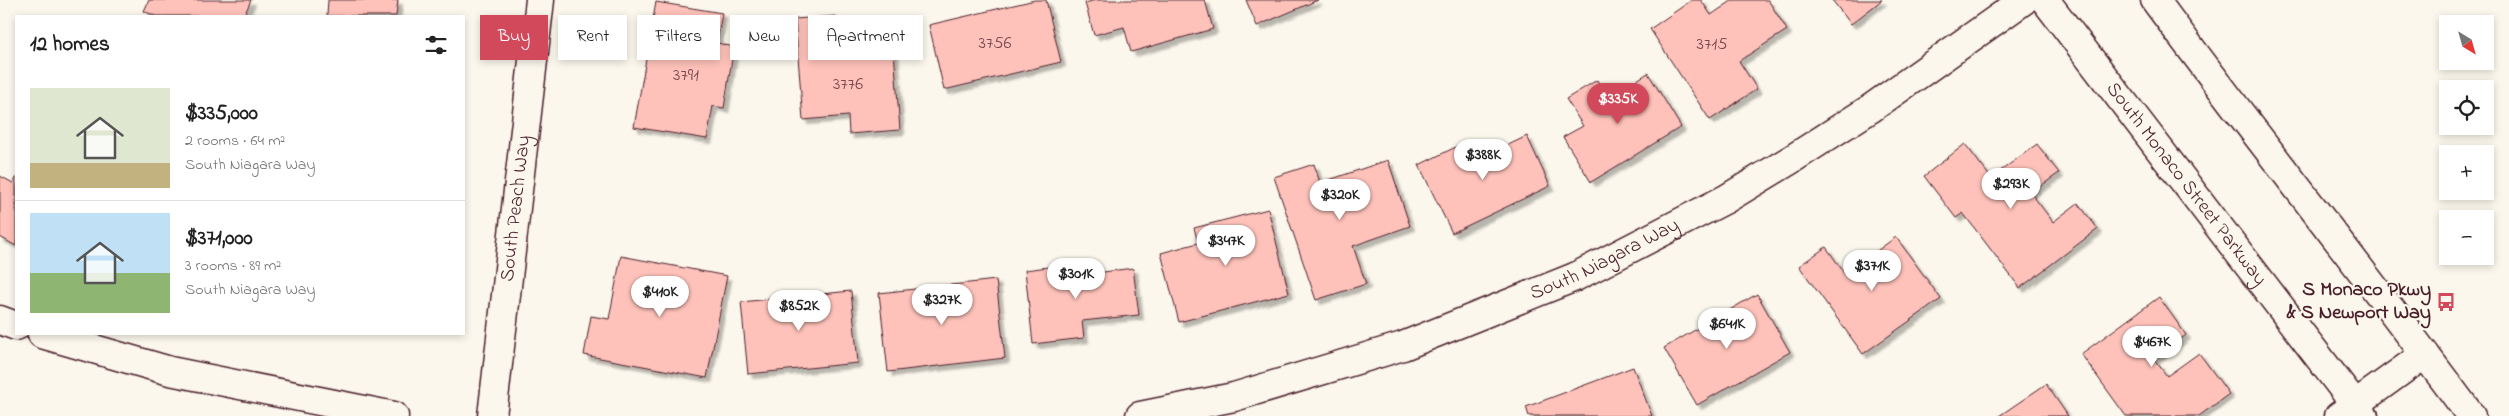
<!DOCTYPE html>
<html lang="en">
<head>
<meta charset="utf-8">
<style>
	body { margin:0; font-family:"Indie Flower",sans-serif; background:#f2f2f2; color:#222; height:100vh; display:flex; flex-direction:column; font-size:19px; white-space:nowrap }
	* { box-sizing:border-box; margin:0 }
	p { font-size:16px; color:#767676 }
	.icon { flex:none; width:28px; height:28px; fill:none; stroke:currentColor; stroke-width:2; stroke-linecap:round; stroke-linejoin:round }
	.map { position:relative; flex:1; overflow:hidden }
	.panel { position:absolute; left:15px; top:15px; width:450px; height:320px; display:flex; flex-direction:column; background:#fff; border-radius:0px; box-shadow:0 2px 8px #0003 }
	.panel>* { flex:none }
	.guide { position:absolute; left:480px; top:15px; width:475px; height:45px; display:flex; gap:10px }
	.needle { width:32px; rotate:143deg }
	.controls { position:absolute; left:2439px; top:15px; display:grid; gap:10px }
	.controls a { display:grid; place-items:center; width:55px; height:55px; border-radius:0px; background:#fff; box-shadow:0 2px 8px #0003; font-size:25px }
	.price { position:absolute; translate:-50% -42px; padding:0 11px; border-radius:18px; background:#fff; color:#222; font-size:16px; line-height:32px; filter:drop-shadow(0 1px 2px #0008) }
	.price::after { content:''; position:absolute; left:50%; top:30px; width:15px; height:11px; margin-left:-8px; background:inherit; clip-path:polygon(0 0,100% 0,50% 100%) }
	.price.current { background:#d1495b; color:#fff }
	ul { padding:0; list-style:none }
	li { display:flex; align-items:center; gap:15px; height:125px; padding:0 15px }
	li+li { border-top:1px solid #e0e0e0 }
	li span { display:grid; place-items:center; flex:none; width:140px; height:100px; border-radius:0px; color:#555 }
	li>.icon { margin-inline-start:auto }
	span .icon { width:60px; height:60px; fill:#fffc; stroke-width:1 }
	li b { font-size:21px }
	h2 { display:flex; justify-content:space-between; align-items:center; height:60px; padding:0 15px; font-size:21px }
	.tag { padding:0 18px; border-radius:0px; background:#fff; box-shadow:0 2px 8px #0003; font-size:18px; line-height:45px }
	.tag.current { background:#d1495b; color:#fff }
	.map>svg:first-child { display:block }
	.building { fill:#fec2ba; stroke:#4a1f2b; filter:url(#shadow) }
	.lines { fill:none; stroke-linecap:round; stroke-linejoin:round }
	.street-casing { stroke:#4a1f2b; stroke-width:31 }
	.secondary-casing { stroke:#4a1f2b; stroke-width:31 }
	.street { stroke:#fbf7ec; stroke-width:28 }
	.secondary { stroke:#fbf7ec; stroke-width:28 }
	.labels { text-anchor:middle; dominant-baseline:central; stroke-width:4.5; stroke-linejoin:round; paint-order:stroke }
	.number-label { font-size:18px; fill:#77484f }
	.street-label { font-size:20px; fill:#4a1f2b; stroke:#fbf7ec }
	.poi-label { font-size:20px; font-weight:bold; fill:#4a1f2b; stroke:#fbf7ec; text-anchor:end }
</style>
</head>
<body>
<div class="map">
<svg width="2509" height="416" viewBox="0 0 2509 416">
	<defs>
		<filter id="shadow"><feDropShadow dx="4.5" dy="4.5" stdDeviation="1" flood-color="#0004"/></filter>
	</defs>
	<rect width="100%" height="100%" fill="#fbf7ec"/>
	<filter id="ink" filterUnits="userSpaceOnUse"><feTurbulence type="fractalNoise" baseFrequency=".02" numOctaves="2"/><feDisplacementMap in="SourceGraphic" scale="10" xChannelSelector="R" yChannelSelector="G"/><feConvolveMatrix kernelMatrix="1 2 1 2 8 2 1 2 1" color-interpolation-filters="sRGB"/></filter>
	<g filter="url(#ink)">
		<g class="building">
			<polygon points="149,0 251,0 244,16 155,16 144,11"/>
			<polygon points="328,0 398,0 396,16 327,16"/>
			<polygon points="1035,0 1046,0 1061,62 944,90 929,25"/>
			<polygon points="1096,0 1205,0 1213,29 1131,52 1124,27 1094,35 1085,3"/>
			<polygon points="1246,0 1318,0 1257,26"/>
			<polygon points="1692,0 1701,0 1711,15 1733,0 1768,0 1787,30 1739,61 1757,89 1710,120 1650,29"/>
			<polygon points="1832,0 1882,0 1851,24"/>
			<polygon points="656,2 722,13 717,43 734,47 724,108 713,106 707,139 634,127"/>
			<polygon points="836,16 839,55 894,51 900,130 849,134 848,116 803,120 795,19"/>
			<polygon points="1648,73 1681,127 1591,182 1563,137 1583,126 1566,99 1597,80 1608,98"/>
			<polygon points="1527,136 1550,186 1452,233 1419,165 1468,141 1477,160"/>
			<polygon points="1965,144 1991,178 2037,144 2059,173 2031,193 2053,222 2078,203 2098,229 2020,288 1963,213 1956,218 1924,176"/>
			<polygon points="1388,160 1410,226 1353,246 1366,284 1316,300 1274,177 1314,164 1320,183"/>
			<polygon points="0,176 13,183 16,177 16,246 0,237"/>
			<polygon points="1268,209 1289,293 1179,322 1161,253 1198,243 1194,228"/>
			<polygon points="1896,237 1941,299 1863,354 1799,266 1826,247 1845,274"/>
			<polygon points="621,256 727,276 707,378 584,355 591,316 609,319"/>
			<polygon points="1072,264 1074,276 1133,268 1139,315 1082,321 1084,338 1033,344 1025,270"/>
			<polygon points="996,280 1005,358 888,372 879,293"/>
			<polygon points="851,291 858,363 748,374 741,302"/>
			<polygon points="1757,294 1790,352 1697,405 1664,348"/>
			<polygon points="2159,297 2186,335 2154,359 2167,376 2199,353 2229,394 2199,416 2126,416 2081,354"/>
			<polygon points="1633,367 1652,416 1529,416 1526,407"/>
			<polygon points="2046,384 2068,416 1999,416"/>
		</g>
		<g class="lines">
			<g class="street-casing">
				<g id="street">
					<polyline points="0,320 16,326"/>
					<polyline points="42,334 170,371 394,416"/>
					<path id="s1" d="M492,416L540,0"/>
					<path id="s2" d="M1140,416L1234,397L1403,346L1575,277L1726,199L1792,159L1870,109L2024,0"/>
					<polyline points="2339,416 2425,354"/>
				</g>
			</g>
			<g class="secondary-casing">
				<g id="secondary">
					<path id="s3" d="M2045,0L2364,416"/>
					<path d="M2155,0C2258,140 2368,276 2471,416"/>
				</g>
			</g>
			<use href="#street" class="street"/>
			<use href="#secondary" class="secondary"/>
		</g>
	</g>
	<defs>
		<g id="bus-bare" transform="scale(1.5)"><path d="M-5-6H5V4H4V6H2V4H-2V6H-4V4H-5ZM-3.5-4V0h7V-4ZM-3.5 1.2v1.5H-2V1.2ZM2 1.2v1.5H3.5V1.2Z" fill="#d1495b" stroke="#fbf7ec" stroke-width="2.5" paint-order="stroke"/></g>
	</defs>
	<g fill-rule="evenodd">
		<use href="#bus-bare" x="2446" y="302"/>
	</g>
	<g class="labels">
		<g class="number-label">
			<text x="995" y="44">3756</text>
			<text x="1712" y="45">3715</text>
			<text x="686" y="76">3791</text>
			<text x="848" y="85">3776</text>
		</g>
		<g class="street-label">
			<text stroke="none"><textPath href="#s3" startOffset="232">South Monaco Street Parkway</textPath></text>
			<text stroke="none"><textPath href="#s1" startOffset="209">South Peach Way</textPath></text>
			<text stroke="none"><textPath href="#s2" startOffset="492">South Niagara Way</textPath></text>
		</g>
		<g class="poi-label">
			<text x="2431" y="290">S Monaco Pkwy<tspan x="2431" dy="23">&amp; S Newport Way</tspan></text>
		</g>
	</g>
</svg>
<div class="controls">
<a><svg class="needle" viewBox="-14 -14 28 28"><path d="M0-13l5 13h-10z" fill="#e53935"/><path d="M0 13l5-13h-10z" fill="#767676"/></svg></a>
<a><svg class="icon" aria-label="locate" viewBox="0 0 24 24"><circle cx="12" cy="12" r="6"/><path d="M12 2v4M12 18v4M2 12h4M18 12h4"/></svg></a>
<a>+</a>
<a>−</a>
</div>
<b class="price current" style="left:1618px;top:125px">$335K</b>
<b class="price" style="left:1483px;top:181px">$388K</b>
<b class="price" style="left:2011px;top:210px">$293K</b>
<b class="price" style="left:1340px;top:221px">$320K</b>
<b class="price" style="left:1226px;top:267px">$347K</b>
<b class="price" style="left:1872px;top:292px">$371K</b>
<b class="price" style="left:1076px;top:300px">$301K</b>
<b class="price" style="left:660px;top:318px">$410K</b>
<b class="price" style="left:942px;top:326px">$327K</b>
<b class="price" style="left:799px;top:332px">$852K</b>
<b class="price" style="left:1727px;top:350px">$641K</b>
<b class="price" style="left:2152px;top:368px">$467K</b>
<div class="guide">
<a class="tag current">Buy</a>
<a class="tag">Rent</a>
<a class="tag">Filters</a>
<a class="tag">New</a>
<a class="tag">Apartment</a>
</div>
<section class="panel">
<h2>12 homes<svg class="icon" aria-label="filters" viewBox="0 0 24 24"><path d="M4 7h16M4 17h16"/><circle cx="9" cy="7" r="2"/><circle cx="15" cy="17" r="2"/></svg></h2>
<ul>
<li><span style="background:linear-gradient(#dfe7d0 75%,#c2b280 0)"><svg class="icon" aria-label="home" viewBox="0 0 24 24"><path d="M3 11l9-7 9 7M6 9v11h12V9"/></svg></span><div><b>$335,000</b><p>2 rooms · 64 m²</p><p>South Niagara Way</p></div></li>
<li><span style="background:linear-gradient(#bfe0f5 60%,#8fb573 0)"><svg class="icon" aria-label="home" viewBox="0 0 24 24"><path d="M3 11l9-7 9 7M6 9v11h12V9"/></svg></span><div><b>$371,000</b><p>3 rooms · 89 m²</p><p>South Niagara Way</p></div></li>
</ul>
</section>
</div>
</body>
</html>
